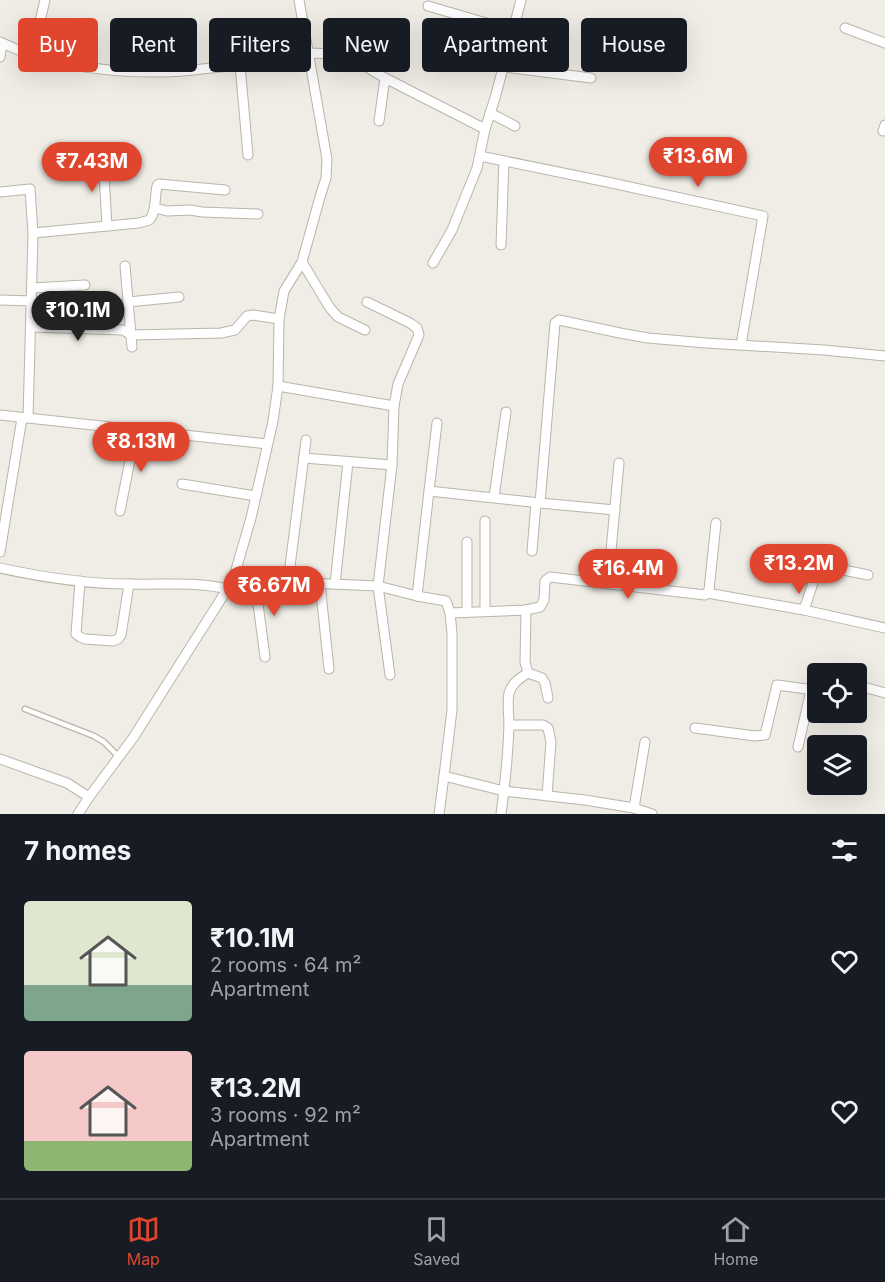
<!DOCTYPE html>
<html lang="en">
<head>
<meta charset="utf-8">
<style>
	body { margin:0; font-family:Inter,sans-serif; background:#20242c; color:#f1f3f6; height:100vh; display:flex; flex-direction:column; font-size:22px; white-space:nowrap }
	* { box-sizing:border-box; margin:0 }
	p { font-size:20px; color:#9ea1a6 }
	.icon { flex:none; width:33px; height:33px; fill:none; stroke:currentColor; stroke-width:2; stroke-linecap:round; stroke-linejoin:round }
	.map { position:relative; height:814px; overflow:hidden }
	.sheet { display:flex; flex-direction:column; background:#171b24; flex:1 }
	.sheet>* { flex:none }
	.hud { position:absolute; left:18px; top:18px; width:849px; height:54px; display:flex; gap:12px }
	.tools { position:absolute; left:807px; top:663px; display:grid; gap:12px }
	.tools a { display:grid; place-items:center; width:60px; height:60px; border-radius:6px; background:#171b24; box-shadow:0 6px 24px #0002; font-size:30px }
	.price { position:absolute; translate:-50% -51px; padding:0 14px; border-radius:21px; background:#e0462e; color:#fff; font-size:20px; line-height:39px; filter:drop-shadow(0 2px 3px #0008) }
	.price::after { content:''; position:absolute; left:50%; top:36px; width:18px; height:14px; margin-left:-9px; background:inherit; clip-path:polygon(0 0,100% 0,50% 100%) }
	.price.current { background:#222; color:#fff }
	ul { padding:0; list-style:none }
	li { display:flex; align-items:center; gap:18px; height:150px; padding:0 24px }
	li span { display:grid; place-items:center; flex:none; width:168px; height:120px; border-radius:6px; color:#555 }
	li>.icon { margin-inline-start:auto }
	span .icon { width:72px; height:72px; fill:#fffc; stroke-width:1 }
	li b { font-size:26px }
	h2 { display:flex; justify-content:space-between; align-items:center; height:72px; padding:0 24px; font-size:26px }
	.tag { padding:0 21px; border-radius:6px; background:#171b24; box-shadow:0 6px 24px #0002; font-size:21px; line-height:54px }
	.tag.current { background:#e0462e; color:#fff }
	.tab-bar { display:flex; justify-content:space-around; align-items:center; height:84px; border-top:2px solid #363941; background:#171b24; font-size:16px; color:#9ea1a6 }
	.tab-bar a { display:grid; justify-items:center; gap:3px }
	.tab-bar .current { color:#e0462e }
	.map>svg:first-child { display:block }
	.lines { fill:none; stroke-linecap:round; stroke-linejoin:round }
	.service-casing { stroke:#bbb4a9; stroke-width:7 }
	.minor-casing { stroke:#bbb4a9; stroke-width:11 }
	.service { stroke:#fff; stroke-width:4.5 }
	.minor { stroke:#fff; stroke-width:9 }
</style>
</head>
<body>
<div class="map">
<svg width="885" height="814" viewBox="0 0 885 814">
	<rect width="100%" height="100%" fill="#f0ede6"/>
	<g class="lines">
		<g class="service-casing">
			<polyline id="service" points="25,709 94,736 104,742 119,757"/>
		</g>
		<g class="minor-casing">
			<g id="minor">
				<polyline points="428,6 500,27 512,34"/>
				<polyline points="845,28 885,43"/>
				<path d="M0,42C51,67 110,73 167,72C191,71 216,67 240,65C263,63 286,62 309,61"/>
				<polyline points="308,53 338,54 353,59 385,78 485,129 477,168 452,230 433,263"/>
				<polyline points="32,55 45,0"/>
				<polyline points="0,57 2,44"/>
				<polyline points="240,65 248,155"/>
				<polyline points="504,67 591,78"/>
				<polyline points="490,113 515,126"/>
				<polyline points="379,121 385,78"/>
				<polyline points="485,129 495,98 521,0"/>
				<polyline points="883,131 885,125"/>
				<polyline points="480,156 607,182 763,216 741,345"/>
				<polyline points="103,158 107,226"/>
				<polyline points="0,192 30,189 33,233 28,418"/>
				<polyline points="155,208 167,211 190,210 202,212 258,214"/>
				<path d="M33,233L139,223C141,222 148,221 149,220C156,215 155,194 157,186L159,184L225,190"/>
				<polyline points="501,245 504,161"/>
				<polyline points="302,262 330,308 338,317 365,330"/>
				<polyline points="125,266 132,347"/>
				<polyline points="32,288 85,285"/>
				<polyline points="0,300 33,301"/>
				<polyline points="128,302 179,297"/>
				<polyline points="367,302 410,323 417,328 419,335 398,384 394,406"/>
				<polyline points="32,327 123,330 131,335 221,333 235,330 247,316 253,315 279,319"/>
				<polyline points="278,386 394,406 392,465 378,586 390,675"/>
				<polyline points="0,415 267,444"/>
				<polyline points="304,458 392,465"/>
				<polyline points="182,484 256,496"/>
				<polyline points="429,491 437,423"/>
				<polyline points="494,497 506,412"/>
				<polyline points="540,503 615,510"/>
				<polyline points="120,511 136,430"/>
				<polyline points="532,551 536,503"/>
				<polyline points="0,552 22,418"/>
				<path d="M0,568C41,577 87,584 130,584C163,585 194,581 227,589"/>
				<polyline points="233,580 251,518 273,421 278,386 279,319 284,291 302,262 320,197 326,178 327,159 299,0"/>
				<polyline points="80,581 76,634 80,637 85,639 113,641 118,639 121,635 129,584"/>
				<polyline points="255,581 265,657"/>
				<polyline points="288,582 306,440"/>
				<polyline points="320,584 329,669"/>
				<polyline points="335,584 348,462"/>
				<polyline points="608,584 619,463"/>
				<polyline points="707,593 804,610 885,628"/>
				<polyline points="417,596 446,601 450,613 452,633 452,710 444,776 504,791 585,800 634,808 652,814"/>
				<polyline points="526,610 525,662 528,673 542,678 545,683 548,698"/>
				<polyline points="804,610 819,565 868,575"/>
				<polyline points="485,611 485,521"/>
				<polyline points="467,612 467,542"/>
				<polyline points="450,613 526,610 540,607 544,600 545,581 550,577 705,595 709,590 716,523"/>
				<polyline points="856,685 885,693"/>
				<polyline points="509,725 543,725 548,728 551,742 547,796"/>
				<polyline points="695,728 755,736 765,735 777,685 814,690 818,682"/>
				<polyline points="798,747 811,690"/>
				<polyline points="0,759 67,783 89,797"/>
				<polyline points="634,808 645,742"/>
				<polyline points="78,814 89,797 133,738 233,580 378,586 417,596 429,491 540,503 555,323 559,320 620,333 648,338 706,343 824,350 885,356"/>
				<polyline points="439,814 444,776"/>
				<path d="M501,814C505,785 508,755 509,725C509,715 507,703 509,693C512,683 520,678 528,673"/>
			</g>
		</g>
		<use href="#service" class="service"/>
		<use href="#minor" class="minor"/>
	</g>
</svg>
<div class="tools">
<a><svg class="icon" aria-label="locate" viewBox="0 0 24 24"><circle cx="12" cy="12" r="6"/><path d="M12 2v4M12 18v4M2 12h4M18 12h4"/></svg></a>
<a><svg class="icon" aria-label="layers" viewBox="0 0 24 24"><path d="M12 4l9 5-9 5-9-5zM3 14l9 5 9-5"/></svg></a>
</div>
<b class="price" style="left:698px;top:188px">₹13.6M</b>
<b class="price" style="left:92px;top:193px">₹7.43M</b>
<b class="price current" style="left:78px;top:342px">₹10.1M</b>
<b class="price" style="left:141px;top:473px">₹8.13M</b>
<b class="price" style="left:799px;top:595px">₹13.2M</b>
<b class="price" style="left:628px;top:600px">₹16.4M</b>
<b class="price" style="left:274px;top:617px">₹6.67M</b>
<div class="hud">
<a class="tag current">Buy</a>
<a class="tag">Rent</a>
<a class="tag">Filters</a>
<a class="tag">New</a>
<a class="tag">Apartment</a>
<a class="tag">House</a>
</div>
</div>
<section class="sheet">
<h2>7 homes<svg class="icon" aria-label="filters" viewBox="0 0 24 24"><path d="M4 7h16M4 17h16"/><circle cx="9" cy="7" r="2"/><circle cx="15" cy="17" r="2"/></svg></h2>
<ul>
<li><span style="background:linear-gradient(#dfe7d0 70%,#7fa58c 0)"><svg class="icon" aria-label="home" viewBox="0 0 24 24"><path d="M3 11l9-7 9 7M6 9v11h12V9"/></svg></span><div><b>₹10.1M</b><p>2 rooms · 64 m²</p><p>Apartment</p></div><svg class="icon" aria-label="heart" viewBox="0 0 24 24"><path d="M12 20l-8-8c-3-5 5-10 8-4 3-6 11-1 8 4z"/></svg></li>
<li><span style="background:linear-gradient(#f6c9c9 75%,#8fb573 0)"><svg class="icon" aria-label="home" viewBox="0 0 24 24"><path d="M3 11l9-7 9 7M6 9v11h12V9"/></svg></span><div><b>₹13.2M</b><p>3 rooms · 92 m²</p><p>Apartment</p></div><svg class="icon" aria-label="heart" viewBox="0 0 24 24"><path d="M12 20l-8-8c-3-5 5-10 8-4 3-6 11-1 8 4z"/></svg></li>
</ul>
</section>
<nav class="tab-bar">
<a class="current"><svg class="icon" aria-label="map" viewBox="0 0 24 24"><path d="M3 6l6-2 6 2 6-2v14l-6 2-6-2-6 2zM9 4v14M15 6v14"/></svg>Map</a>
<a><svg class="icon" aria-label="saved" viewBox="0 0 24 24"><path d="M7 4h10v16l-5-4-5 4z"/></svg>Saved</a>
<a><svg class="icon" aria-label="home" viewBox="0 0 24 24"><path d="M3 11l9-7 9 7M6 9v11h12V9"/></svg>Home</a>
</nav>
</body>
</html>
